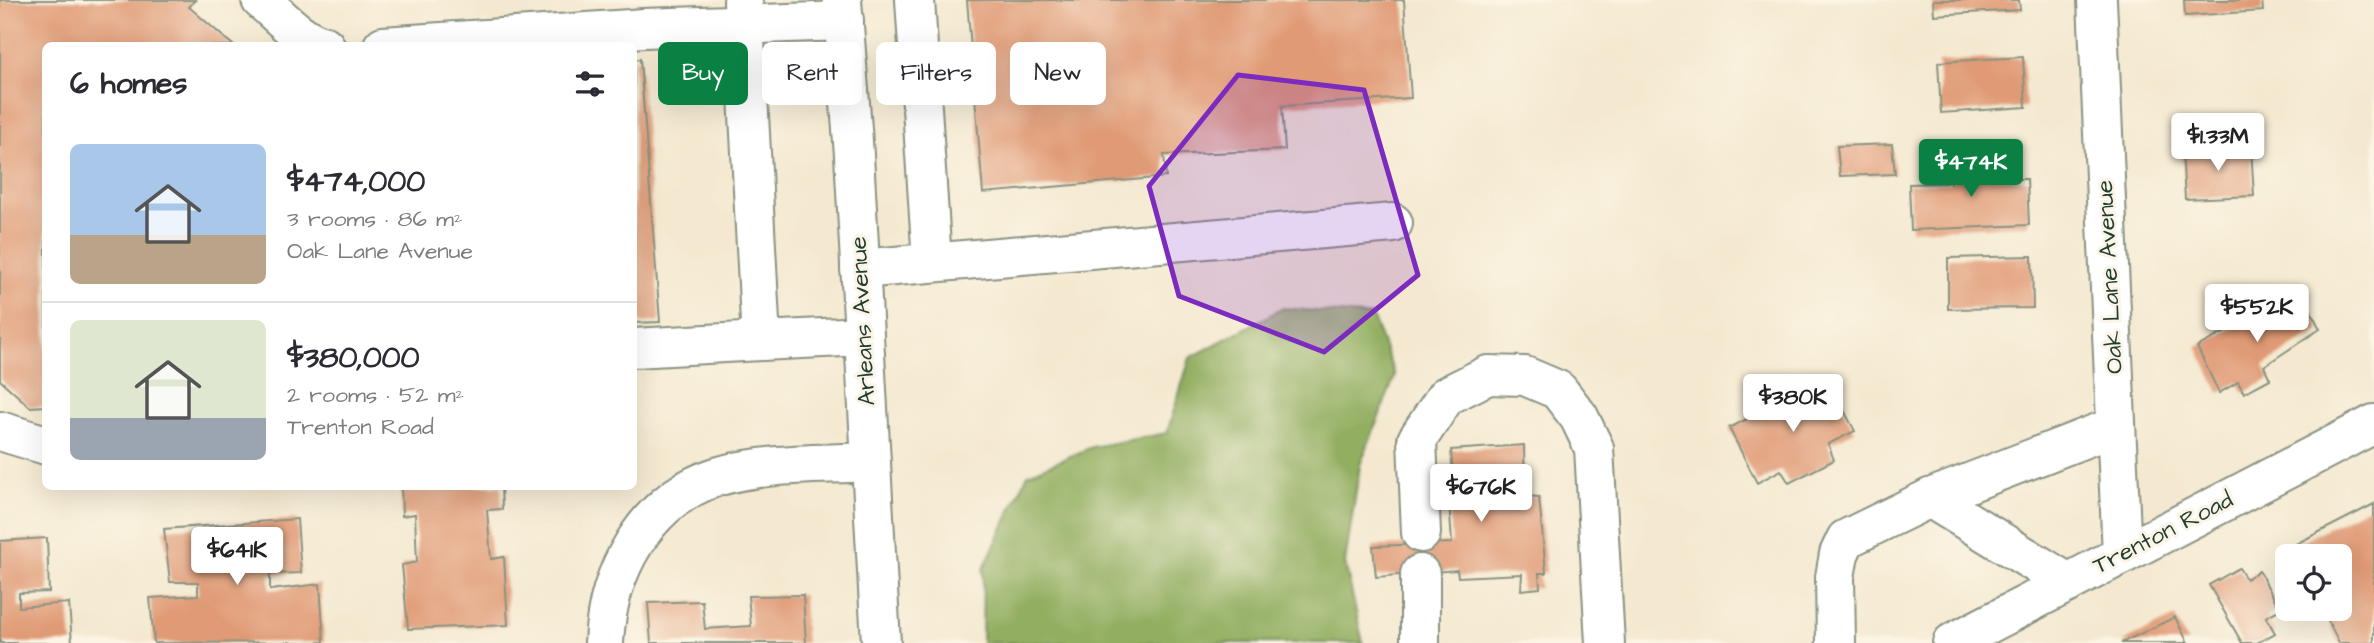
<!DOCTYPE html>
<html lang="en">
<head>
<meta charset="utf-8">
<style>
	body { margin:0; font-family:"Architects Daughter",sans-serif; background:#f7f7f7; color:#2b2b33; height:100vh; display:flex; flex-direction:column; font-size:26px; white-space:nowrap }
	* { box-sizing:border-box; margin:0 }
	p { font-size:23px; color:#7c7c81 }
	.icon { flex:none; width:38px; height:38px; fill:none; stroke:currentColor; stroke-width:2; stroke-linecap:round; stroke-linejoin:round }
	.map { position:relative; flex:1; overflow:hidden }
	.sheet { position:absolute; left:42px; top:42px; width:595px; height:448px; display:flex; flex-direction:column; background:#fff; border-radius:10px; box-shadow:0 7px 28px #0002 }
	.sheet>* { flex:none }
	.top-card { position:absolute; left:658px; top:42px; width:665px; height:63px; display:flex; gap:14px }
	.fabs { position:absolute; left:2275px; top:544px; display:grid; gap:14px }
	.fabs a { display:grid; place-items:center; width:77px; height:77px; border-radius:10px; background:#fff; box-shadow:0 7px 28px #0002; font-size:35px }
	.price { position:absolute; translate:-50% -60px; padding:0 16px; border-radius:7px; background:#fff; color:#222; font-size:23px; line-height:46px; filter:drop-shadow(0 2px 4px #0008) }
	.price::after { content:''; position:absolute; left:50%; top:42px; width:21px; height:16px; margin-left:-10px; background:inherit; clip-path:polygon(0 0,100% 0,50% 100%) }
	.price.selected { background:#0b8043; color:#fff }
	ul { padding:0; list-style:none }
	li { display:flex; align-items:center; gap:21px; height:175px; padding:0 28px }
	li+li { border-top:2px solid #e1e1e2 }
	li span { display:grid; place-items:center; flex:none; width:196px; height:140px; border-radius:10px; color:#555 }
	li>.icon { margin-inline-start:auto }
	span .icon { width:84px; height:84px; fill:#fffc; stroke-width:1 }
	li b { font-size:30px }
	h2 { display:flex; justify-content:space-between; align-items:center; height:84px; padding:0 28px; font-size:30px }
	.chip { padding:0 24px; border-radius:10px; background:#fff; box-shadow:0 7px 28px #0002; font-size:24px; line-height:63px }
	.chip.selected { background:#0b8043; color:#fff }
	.map>svg:first-child { display:block }
	.forest { fill:#92ae61; stroke:#58764a; stroke-width:2 }
	.building { fill:#e09a75 }
	.lines { fill:none; stroke-linecap:round; stroke-linejoin:round }
	.minor-casing { stroke:#8a9382; stroke-width:42 }
	.major-casing { stroke:#8a9382; stroke-width:42 }
	.minor { stroke:#fff; stroke-width:38 }
	.major { stroke:#fff; stroke-width:38 }
	.marked { fill:#7b2cbf; fill-opacity:0.2; stroke:#7b2cbf; stroke-width:5; stroke-linejoin:round }
	.labels { text-anchor:middle; dominant-baseline:central; stroke-width:6; stroke-linejoin:round; paint-order:stroke }
	.street-label { font-size:24px; fill:#1f3d34; stroke:#fcf5e5 }
</style>
</head>
<body>
<div class="map">
<svg width="2374" height="643" viewBox="0 0 2374 643">
	<rect width="100%" height="100%" fill="#fcf5e5"/>
	<filter id="ink" filterUnits="userSpaceOnUse"><feTurbulence type="fractalNoise" baseFrequency=".0143" numOctaves="2"/><feDisplacementMap in="SourceGraphic" scale="14" xChannelSelector="R" yChannelSelector="G"/><feConvolveMatrix kernelMatrix="1 2 1 2 8 2 1 2 1" color-interpolation-filters="sRGB"/></filter>
	<filter id="wash" filterUnits="userSpaceOnUse"><feTurbulence type="fractalNoise" baseFrequency=".00686" numOctaves="4" result="noise"/><feDisplacementMap in="SourceGraphic" scale="28" xChannelSelector="R" yChannelSelector="G"/><feGaussianBlur stdDeviation="1.57" result="paint"/><feColorMatrix in="noise" values="0 0 0 0 0 0 0 0 0 0 0 0 0 0 0 0 0 1.4 0 .05"/><feComposite in="paint" operator="in"/></filter>
	<g filter="url(#wash)">
		<rect width="100%" height="100%" fill="#f4e9d0"/>
		<polygon class="forest" points="1283,308 1372,316 1395,376 1360,465 1345,563 1363,643 982,643 983,570 1028,474 1092,447 1167,433 1190,358"/>
		<g id="blocks">
			<g class="building">
				<polygon points="0,0 195,0 189,7 234,46 46,46 46,406 30,407 0,380"/>
				<polygon points="967,0 1404,0 1411,98 1282,106 1285,150 1164,155 1166,177 983,193"/>
				<polygon points="1933,0 2019,0 2020,10 1934,15"/>
				<polygon points="2184,0 2262,0 2263,11 2185,16"/>
				<polygon points="2023,57 2026,107 1941,113 1938,62"/>
				<polygon points="640,59 660,322 634,323 634,60"/>
				<polygon points="1892,144 1895,174 1840,176 1837,146"/>
				<polygon points="2251,147 2254,196 2185,199 2182,151"/>
				<polygon points="2014,162 2015,179 2027,179 2029,225 1911,230 1909,184 1951,183 1950,165"/>
				<polygon points="2032,256 2033,308 1948,309 1948,258"/>
				<polygon points="2301,292 2320,329 2264,366 2270,379 2244,393 2238,382 2219,393 2197,347"/>
				<polygon points="1827,379 1855,431 1828,444 1834,460 1789,483 1781,470 1757,483 1729,428"/>
				<polygon points="1524,445 1525,496 1539,497 1546,573 1539,573 1540,588 1521,590 1522,574 1458,577 1457,570 1376,577 1373,546 1452,543 1449,501 1455,500 1451,450"/>
				<polygon points="401,486 501,486 502,509 487,510 491,559 504,557 508,625 408,629 402,565 417,562 415,514 402,516"/>
				<polygon points="2374,504 2374,643 2339,643 2322,609 2340,609 2340,556 2297,556 2292,546"/>
				<polygon points="297,519 301,573 270,574 270,590 320,584 324,642 154,643 150,598 198,595 198,582 170,582 164,529"/>
				<polygon points="47,538 49,592 19,593 19,607 69,603 72,643 0,643 0,541"/>
				<polygon points="2239,568 2246,579 2259,571 2280,609 2266,617 2275,633 2257,643 2242,643 2209,585"/>
				<polygon points="803,595 806,643 651,643 648,603 702,601 705,629 751,626 748,596"/>
				<polygon points="2175,617 2188,643 2121,643"/>
			</g>
		</g>
	</g>
	<g filter="url(#ink)">
		<use href="#blocks" fill-opacity="0" stroke="#8a9382" stroke-width="2"/>
		<g class="lines">
			<g class="minor-casing">
				<g id="minor">
					<path d="M261,0C280,16 300,40 325,46"/>
					<polyline points="842,0 854,155 881,643"/>
					<polyline points="915,0 932,262"/>
					<polyline points="2097,0 2122,555"/>
					<polyline points="743,1 761,341 864,336"/>
					<polyline points="383,46 644,28 844,21"/>
					<polyline points="860,269 1393,223"/>
					<polyline points="634,348 761,341"/>
					<polyline points="0,431 46,445"/>
					<polyline points="1930,498 2068,583"/>
					<polyline points="1421,533 1417,440 1446,396 1488,375 1525,376 1558,390 1579,417 1594,448 1605,643"/>
					<polyline points="1420,574 1420,643"/>
					<path d="M604,643C607,573 645,500 716,477C765,462 819,465 870,462"/>
					<polyline points="1836,643 1835,577 1839,554 1846,539 1930,498 2116,426"/>
				</g>
			</g>
			<g class="major-casing">
				<polyline id="major" points="1952,643 2374,424"/>
			</g>
			<use href="#minor" class="minor"/>
			<use href="#major" class="major"/>
		</g>
	</g>
	<path class="marked" d="M1238,75L1364,90L1418,275L1324,352L1179,296L1149,186Z"/>
	<g class="labels">
		<g class="street-label">
			<text transform="translate(2110 277) rotate(-93)">Oak Lane Avenue</text>
			<text transform="translate(863 321) rotate(-93)">Arleans Avenue</text>
			<text transform="translate(2163 533) rotate(-27)">Trenton Road</text>
		</g>
	</g>
</svg>
<div class="fabs">
<a><svg class="icon" aria-label="locate" viewBox="0 0 24 24"><circle cx="12" cy="12" r="6"/><path d="M12 2v4M12 18v4M2 12h4M18 12h4"/></svg></a>
</div>
<b class="price" style="left:2218px;top:173px">$1.33M</b>
<b class="price selected" style="left:1971px;top:199px">$474K</b>
<b class="price" style="left:2257px;top:344px">$552K</b>
<b class="price" style="left:1793px;top:434px">$380K</b>
<b class="price" style="left:1481px;top:524px">$676K</b>
<b class="price" style="left:237px;top:587px">$641K</b>
<div class="top-card">
<a class="chip selected">Buy</a>
<a class="chip">Rent</a>
<a class="chip">Filters</a>
<a class="chip">New</a>
</div>
<section class="sheet">
<h2>6 homes<svg class="icon" aria-label="filters" viewBox="0 0 24 24"><path d="M4 7h16M4 17h16"/><circle cx="9" cy="7" r="2"/><circle cx="15" cy="17" r="2"/></svg></h2>
<ul>
<li><span style="background:linear-gradient(#a9c7e8 65%,#b9a48a 0)"><svg class="icon" aria-label="home" viewBox="0 0 24 24"><path d="M3 11l9-7 9 7M6 9v11h12V9"/></svg></span><div><b>$474,000</b><p>3 rooms · 86 m²</p><p>Oak Lane Avenue</p></div></li>
<li><span style="background:linear-gradient(#dfe7d0 70%,#9aa5b1 0)"><svg class="icon" aria-label="home" viewBox="0 0 24 24"><path d="M3 11l9-7 9 7M6 9v11h12V9"/></svg></span><div><b>$380,000</b><p>2 rooms · 52 m²</p><p>Trenton Road</p></div></li>
</ul>
</section>
</div>
</body>
</html>
